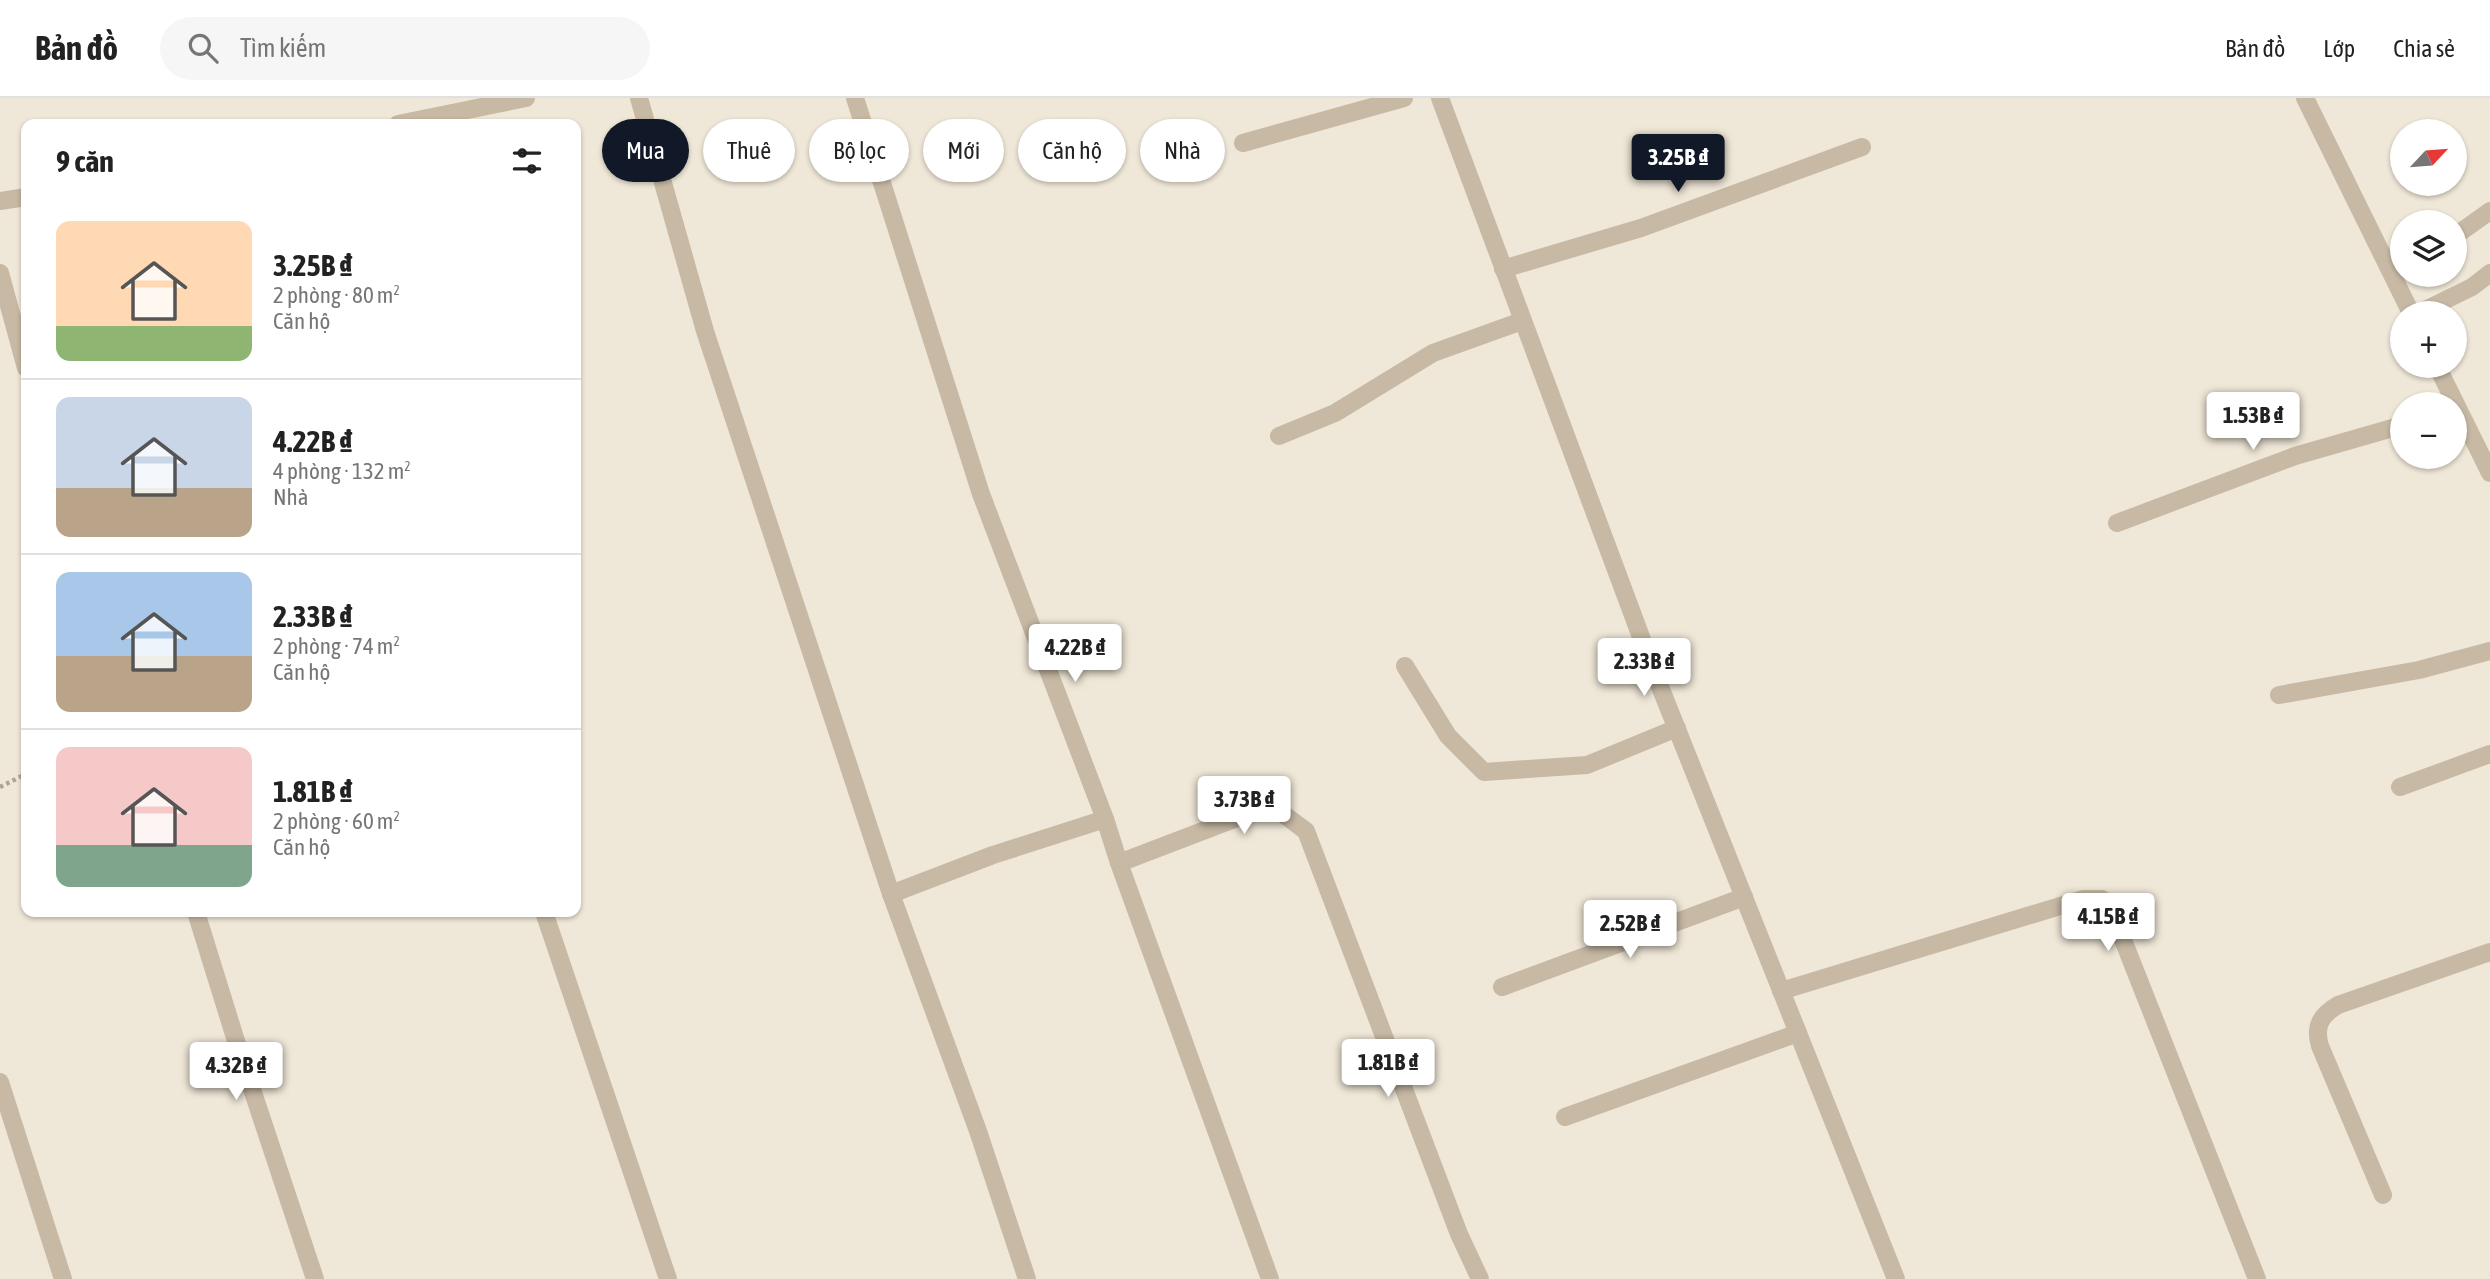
<!DOCTYPE html>
<html lang="vi">
<head>
<meta charset="utf-8">
<style>
	body { margin:0; font-family:"Asap Condensed",sans-serif; background:#f6f6f6; color:#222; height:100vh; display:flex; flex-direction:column; font-size:26px; white-space:nowrap }
	* { box-sizing:border-box; margin:0 }
	p { font-size:23px; color:#767676 }
	.icon { flex:none; width:38px; height:38px; fill:none; stroke:currentColor; stroke-width:2; stroke-linecap:round; stroke-linejoin:round }
	.map { position:relative; flex:1; overflow:hidden }
	.panel { position:absolute; left:21px; top:21px; width:560px; height:798px; display:flex; flex-direction:column; background:#fff; border-radius:14px; box-shadow:0 2px 5px #0004 }
	.panel>* { flex:none }
	.banner { position:absolute; left:602px; top:21px; width:665px; height:63px; display:flex; gap:14px }
	.needle { width:46px; rotate:64deg }
	.fabs { position:absolute; left:2390px; top:21px; display:grid; gap:14px }
	.fabs a { display:grid; place-items:center; width:77px; height:77px; border-radius:50%; background:#fff; box-shadow:0 2px 5px #0004; font-size:35px }
	.price { position:absolute; translate:-50% -60px; padding:0 16px; border-radius:7px; background:#fff; color:#222; font-size:23px; line-height:46px; filter:drop-shadow(0 2px 4px #0008) }
	.price::after { content:''; position:absolute; left:50%; top:42px; width:21px; height:16px; margin-left:-10px; background:inherit; clip-path:polygon(0 0,100% 0,50% 100%) }
	.price.active { background:#111827; color:#fff }
	ul { padding:0; list-style:none }
	li { display:flex; align-items:center; gap:21px; height:175px; padding:0 35px }
	li+li { border-top:2px solid #e0e0e0 }
	li span { display:grid; place-items:center; flex:none; width:196px; height:140px; border-radius:14px; color:#555 }
	li>.icon { margin-inline-start:auto }
	span .icon { width:84px; height:84px; fill:#fffc; stroke-width:1 }
	li b { font-size:30px }
	h2 { display:flex; justify-content:space-between; align-items:center; height:84px; padding:0 35px; font-size:30px }
	.tag { padding:0 24px; border-radius:32px; background:#fff; box-shadow:0 2px 5px #0004; font-size:24px; line-height:63px }
	.tag.active { background:#111827; color:#fff }
	header { display:flex; align-items:center; gap:42px; box-sizing:border-box; height:98px; padding:0 35px; background:#fff; border-bottom:2px solid #e0e0e0 }
	header strong { font-size:33px }
	nav { display:flex; gap:38px; margin-inline-start:auto; font-size:24px }
	.search { width:490px; height:63px; background:#f6f6f6; display:flex; align-items:center; gap:18px; box-sizing:border-box; padding:0 24px; border-radius:38px; color:#767676; font-size:26px }
	.map>svg:first-child { display:block }
	.lines { fill:none; stroke-linecap:round; stroke-linejoin:round }
	.path { stroke:#b2a38e; stroke-width:4.5; stroke-dasharray:3.5 3.5; stroke-linecap:butt }
	.minor { stroke:#c7b9a4; stroke-width:18 }
</style>
</head>
<body>
<header>
<strong>Bản đồ</strong>
<div class="search"><svg class="icon" aria-label="search" viewBox="0 0 24 24"><circle cx="10" cy="10" r="6"/><path d="M15 15l6 6"/></svg>Tìm kiếm</div>
<nav><a>Bản đồ</a><a>Lớp</a><a>Chia sẻ</a></nav>
</header>
<div class="map">
<svg width="2490" height="1181" viewBox="0 0 2490 1181">
	<rect width="100%" height="100%" fill="#efe7d7"/>
	<g class="lines">
		<polyline class="path" points="0,689 26,676"/>
		<g class="minor">
			<polyline points="639,0 705,233 891,796 978,1033 1027,1181"/>
			<polyline points="855,0 981,396 1105,721 1119,765 1270,1181"/>
			<polyline points="1440,0 1653,571 1896,1181"/>
			<polyline points="2305,0 2411,215"/>
			<polyline points="398,26 526,0"/>
			<polyline points="1243,45 1404,0"/>
			<polyline points="0,103 26,99"/>
			<polyline points="2455,138 2490,113"/>
			<polyline points="1503,171 1641,130 1862,49"/>
			<polyline points="0,175 26,270"/>
			<polyline points="2419,215 2472,189 2490,175"/>
			<polyline points="2437,268 2490,375"/>
			<polyline points="1279,338 1335,315 1433,255 1522,223"/>
			<polyline points="2117,425 2295,358 2403,327"/>
			<polyline points="1405,568 1448,638 1484,674 1587,667 1677,630"/>
			<polyline points="2279,597 2419,572 2490,553"/>
			<polyline points="2400,689 2490,656"/>
			<polyline points="1119,765 1271,707 1306,733 1459,1136 1480,1181"/>
			<polyline points="891,796 993,757 1105,721"/>
			<polyline points="196,814 236,943 315,1181"/>
			<polyline points="544,814 668,1181"/>
			<polyline points="1502,889 1744,799"/>
			<polyline points="1781,893 2083,801 2102,801 2112,814 2257,1181"/>
			<polyline points="0,984 63,1181"/>
			<polyline points="1565,1019 1798,935"/>
			<path d="M2383,1097L2320,948C2314,928 2321,917 2338,907L2490,854"/>
		</g>
	</g>
</svg>
<div class="fabs">
<a><svg class="needle" viewBox="-14 -14 28 28"><path d="M0-13l5 13h-10z" fill="#e53935"/><path d="M0 13l5-13h-10z" fill="#767676"/></svg></a>
<a><svg class="icon" aria-label="layers" viewBox="0 0 24 24"><path d="M12 4l9 5-9 5-9-5zM3 14l9 5 9-5"/></svg></a>
<a>+</a>
<a>−</a>
</div>
<b class="price active" style="left:1678px;top:96px">3.25B ₫</b>
<b class="price" style="left:2253px;top:354px">1.53B ₫</b>
<b class="price" style="left:1075px;top:586px">4.22B ₫</b>
<b class="price" style="left:1644px;top:600px">2.33B ₫</b>
<b class="price" style="left:1244px;top:738px">3.73B ₫</b>
<b class="price" style="left:2108px;top:855px">4.15B ₫</b>
<b class="price" style="left:1630px;top:862px">2.52B ₫</b>
<b class="price" style="left:1388px;top:1001px">1.81B ₫</b>
<b class="price" style="left:236px;top:1004px">4.32B ₫</b>
<div class="banner">
<a class="tag active">Mua</a>
<a class="tag">Thuê</a>
<a class="tag">Bộ lọc</a>
<a class="tag">Mới</a>
<a class="tag">Căn hộ</a>
<a class="tag">Nhà</a>
</div>
<section class="panel">
<h2>9 căn<svg class="icon" aria-label="filters" viewBox="0 0 24 24"><path d="M4 7h16M4 17h16"/><circle cx="9" cy="7" r="2"/><circle cx="15" cy="17" r="2"/></svg></h2>
<ul>
<li><span style="background:linear-gradient(#ffd9b3 75%,#8fb573 0)"><svg class="icon" aria-label="home" viewBox="0 0 24 24"><path d="M3 11l9-7 9 7M6 9v11h12V9"/></svg></span><div><b>3.25B ₫</b><p>2 phòng · 80 m²</p><p>Căn hộ</p></div></li>
<li><span style="background:linear-gradient(#c9d6e8 65%,#b9a48a 0)"><svg class="icon" aria-label="home" viewBox="0 0 24 24"><path d="M3 11l9-7 9 7M6 9v11h12V9"/></svg></span><div><b>4.22B ₫</b><p>4 phòng · 132 m²</p><p>Nhà</p></div></li>
<li><span style="background:linear-gradient(#a9c7e8 60%,#b9a48a 0)"><svg class="icon" aria-label="home" viewBox="0 0 24 24"><path d="M3 11l9-7 9 7M6 9v11h12V9"/></svg></span><div><b>2.33B ₫</b><p>2 phòng · 74 m²</p><p>Căn hộ</p></div></li>
<li><span style="background:linear-gradient(#f6c9c9 70%,#7fa58c 0)"><svg class="icon" aria-label="home" viewBox="0 0 24 24"><path d="M3 11l9-7 9 7M6 9v11h12V9"/></svg></span><div><b>1.81B ₫</b><p>2 phòng · 60 m²</p><p>Căn hộ</p></div></li>
</ul>
</section>
</div>
</body>
</html>
